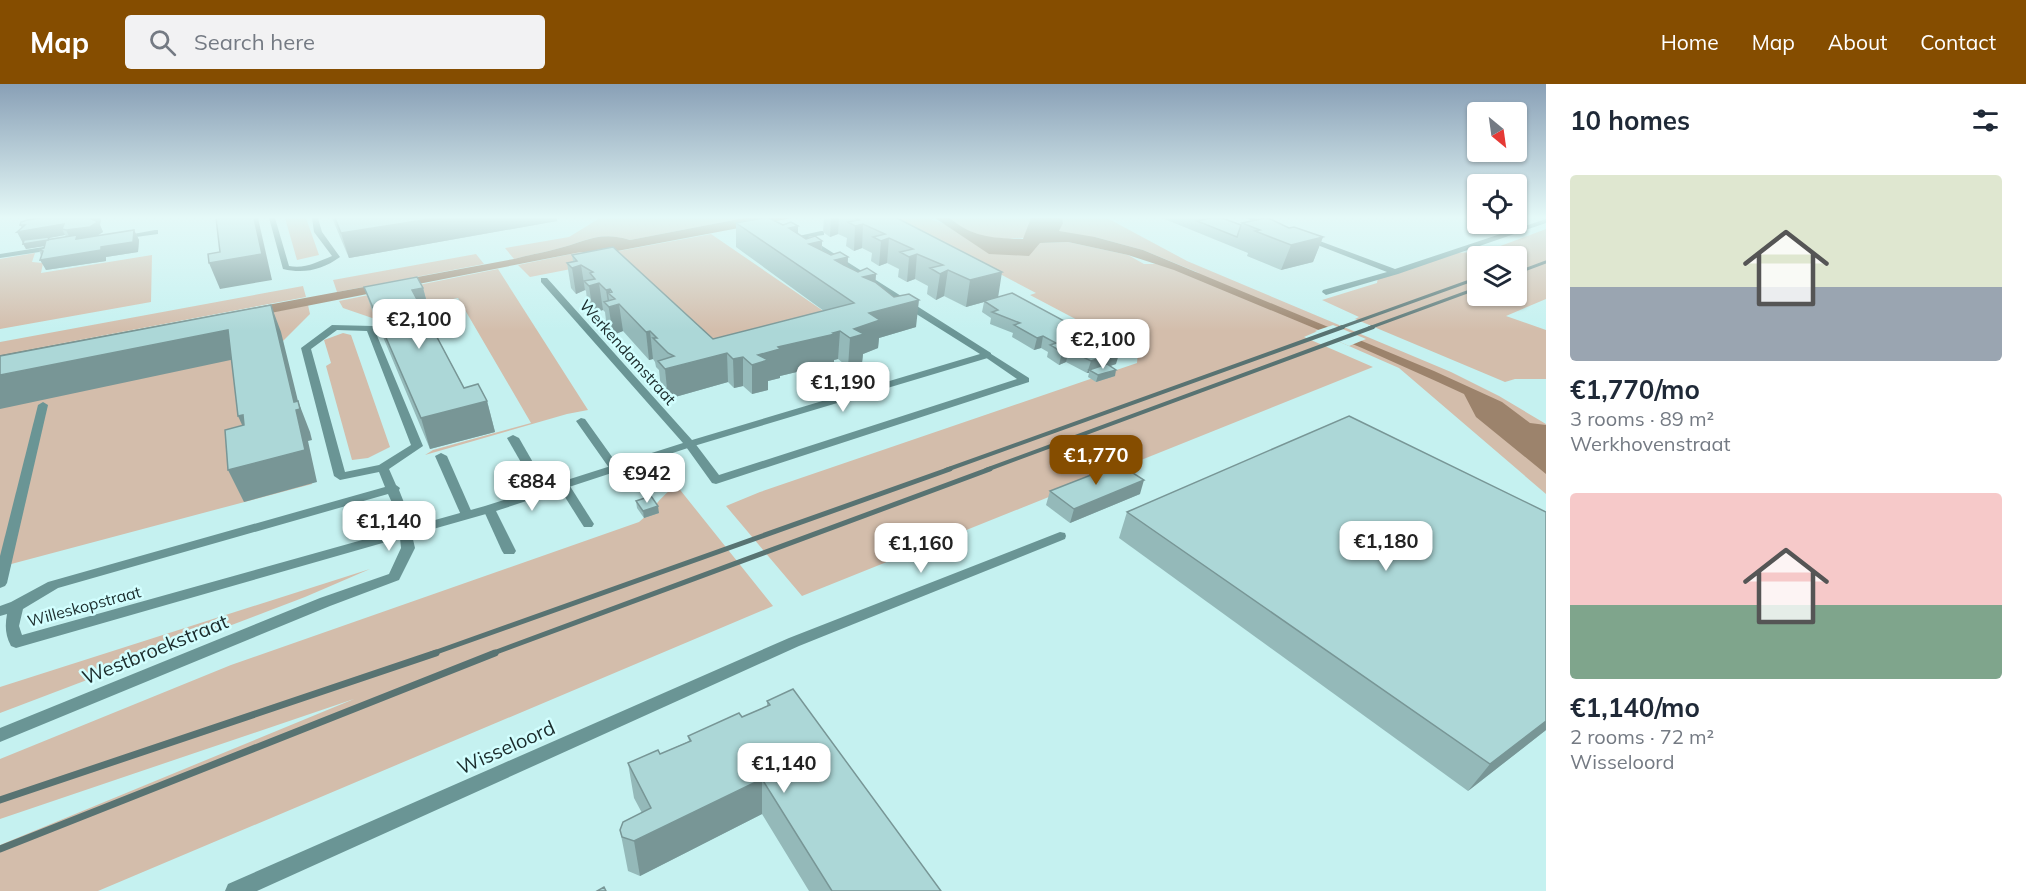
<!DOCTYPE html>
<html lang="en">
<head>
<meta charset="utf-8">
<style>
	body { margin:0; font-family:Mulish,sans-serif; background:#f2f2f3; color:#1f2937; height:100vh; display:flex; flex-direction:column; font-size:22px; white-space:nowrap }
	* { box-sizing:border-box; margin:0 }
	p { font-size:20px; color:#747a83 }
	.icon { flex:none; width:33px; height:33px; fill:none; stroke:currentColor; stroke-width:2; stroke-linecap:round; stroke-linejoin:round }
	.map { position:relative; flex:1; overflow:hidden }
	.sheet { display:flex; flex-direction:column; background:#fff; width:480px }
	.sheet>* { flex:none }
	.needle { width:39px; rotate:151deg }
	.controls { position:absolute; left:1467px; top:18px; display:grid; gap:12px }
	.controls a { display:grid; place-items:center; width:60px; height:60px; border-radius:6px; background:#fff; box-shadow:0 2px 4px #0004; font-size:30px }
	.price { position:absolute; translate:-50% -51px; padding:0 14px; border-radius:12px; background:#fff; color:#222; font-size:20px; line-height:39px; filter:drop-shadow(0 2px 3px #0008) }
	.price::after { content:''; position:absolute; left:50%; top:36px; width:18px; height:14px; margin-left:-9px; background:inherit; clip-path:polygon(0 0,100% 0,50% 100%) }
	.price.on { background:#854d00; color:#fff }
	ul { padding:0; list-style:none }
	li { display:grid; align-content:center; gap:12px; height:318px; padding:0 24px }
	li span { display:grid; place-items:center; height:186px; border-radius:6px; color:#555 }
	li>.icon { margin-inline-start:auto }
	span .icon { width:108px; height:108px; fill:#fffc; stroke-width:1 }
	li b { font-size:26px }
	h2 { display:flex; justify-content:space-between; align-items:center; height:72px; padding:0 24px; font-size:26px }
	header { display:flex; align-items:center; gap:36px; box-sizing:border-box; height:84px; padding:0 30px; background:#854d00; color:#fff }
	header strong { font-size:28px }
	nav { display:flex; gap:33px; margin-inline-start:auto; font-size:21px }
	.search { width:420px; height:54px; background:#f2f2f3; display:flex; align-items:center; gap:15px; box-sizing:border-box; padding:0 21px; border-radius:6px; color:#747a83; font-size:22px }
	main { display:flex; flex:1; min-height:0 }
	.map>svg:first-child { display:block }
	.green { fill:#d3bdab; fill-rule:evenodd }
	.water { fill:#9c836c }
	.pier { fill:#c5f1f0 }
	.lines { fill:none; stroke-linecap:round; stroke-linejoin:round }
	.lane { fill:#6a9595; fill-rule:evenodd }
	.street { fill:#6a9595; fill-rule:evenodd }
	.rail-far3 { stroke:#587372; stroke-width:3 }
	.rail-far2 { stroke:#587372; stroke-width:4 }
	.rail-far1 { stroke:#587372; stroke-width:5 }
	.rail { stroke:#587372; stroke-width:7 }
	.wall { fill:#94b9b9; fill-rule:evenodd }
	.shaded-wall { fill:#789696 }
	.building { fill:#acd7d7; stroke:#789696; stroke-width:1.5 }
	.labels { text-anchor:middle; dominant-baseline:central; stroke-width:5; stroke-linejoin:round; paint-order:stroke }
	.street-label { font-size:16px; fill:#1a2b2b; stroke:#d2fefe }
	.near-street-label { font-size:20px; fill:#1a2b2b; stroke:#d2fefe }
</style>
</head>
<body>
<header>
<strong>Map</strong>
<div class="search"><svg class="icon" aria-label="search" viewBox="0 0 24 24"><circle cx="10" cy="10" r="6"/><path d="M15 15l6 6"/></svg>Search here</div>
<nav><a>Home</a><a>Map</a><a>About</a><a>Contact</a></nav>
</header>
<main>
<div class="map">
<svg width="1546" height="807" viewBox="0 0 1546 807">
	<rect width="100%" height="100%" fill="#c5f1f0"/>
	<g class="green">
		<polygon points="285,134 306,134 319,171 297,176"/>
		<path d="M600,134H744L630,156C598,146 585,158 556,165C542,169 528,171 514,175L505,164L569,153Z"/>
		<path d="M894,134H927L963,146L950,134H1107L1187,177L1451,288L1499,312L1546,340V410L1399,284L1333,255L1320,246L1304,253L1373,283L802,512L726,422L760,408L1137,279L1138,268L1030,211L1036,209ZM1095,153L1143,166L1199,189L1156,180H1144L1128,171L1068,158L1040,159L1008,154Z"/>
		<path d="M1546,145V215L1506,232L1546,246V295H1515L1505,298L1355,235L1359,233L1322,216L1377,199L1378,193L1448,169L1484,168ZM1478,172H1516V212H1478Z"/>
		<polygon points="711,150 854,248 716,285 571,185 530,193 518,181 581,168 597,171"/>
		<polygon points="35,169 32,178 43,179 41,189 152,171 151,218 0,245 0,175"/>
		<polygon points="476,170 484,180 337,208 333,196"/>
		<polygon points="498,185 588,326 567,330 425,371 433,366 531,339 458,214 376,231 378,236 343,224 339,217"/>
		<polygon points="303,202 306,213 0,271 0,258"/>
		<polygon points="308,221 310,230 282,258 312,400 0,483 0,282"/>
		<polygon points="343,249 351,251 390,363 368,374 352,376 326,282 331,279 324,256"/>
		<path d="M677,402L773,522L98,807H0V761L354,615L0,735V675L231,581L639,438C653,427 661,410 677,402Z"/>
		<polygon points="370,485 305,513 0,629 0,603"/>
	</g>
	<g class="water">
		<path d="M744,134H792L596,171L581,168L0,282V271L514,175C528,171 542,169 556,165C585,158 599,146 630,156Z"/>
		<path d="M935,134H950C972,154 995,154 1023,155L1031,134H1062L1063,139L1059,147L1095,153L1143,166L1434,287L1502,318L1530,339L1546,341V390L1476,333L1464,310L1438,298L1362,264L1174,186L1128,171L1068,158L1040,159L1029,172L989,170Z"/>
	</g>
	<polygon class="pier" points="1333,241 1366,255 1349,262 1315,247"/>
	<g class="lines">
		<g class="lane">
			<polygon points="988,268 1029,294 1029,298 716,400 712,399 684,360 686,358 694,358 719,391 1017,295 985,273 983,271"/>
			<polygon points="581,334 585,335 620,384 622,386 620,388 612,388 576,337"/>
			<polygon points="513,351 519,354 550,408 548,411 544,412 538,408 507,354"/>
			<polygon points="441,369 447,372 473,431 471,434 463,434 461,431 435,372"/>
			<polygon points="564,398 568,399 594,440 592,443 584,443 582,440 558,402"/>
			<polygon points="489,421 495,425 516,467 514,470 504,470 502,467 483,425"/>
		</g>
		<g class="street">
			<path d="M269,134H275L289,182C305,185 317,178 332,172L314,148L312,134H318L322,148L340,173C322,186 304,190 283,185Z"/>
			<polygon points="1246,134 1255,134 1274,142 1267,144"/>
			<polygon points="1546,135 1546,139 1398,190 1326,211 1322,208 1323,206 1387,188 1302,155 1309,153 1395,185"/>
			<polygon points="155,146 158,146 158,150 121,155 117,153"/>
			<path d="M821,147H824V151L808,153L991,269V273L694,362L493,428L412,451L415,464L399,496L330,522L0,658V644L320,514L389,490L401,464L400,454L16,564L11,562C5,551 5,541 7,530L0,532V522L11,518L48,498L385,403L379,388L340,396L334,392L301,264L332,241L373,242L423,362L389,385L396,401L400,404L399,406L405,421L410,443L485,422L683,359L541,198V194H547L692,356L980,270L794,153ZM337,246L367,247L411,361L379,381L345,388L311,265ZM388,410L393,421L398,446L22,551L19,542L23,525L58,504Z"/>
			<polygon points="56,161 60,163 59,165 0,174 0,170"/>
			<polygon points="43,318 48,321 7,499 5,502 0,504 0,472 38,321"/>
			<polygon points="1060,448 1065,449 1066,452 1065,455 799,562 257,807 225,807 228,800 789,554"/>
		</g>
		<g class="rail-far3">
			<polyline points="1516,189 1546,178"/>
			<polyline points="1339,244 1478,194"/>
			<polyline points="1369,244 1478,204"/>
		</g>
		<g class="rail-far2">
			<polyline points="946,386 1343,243"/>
			<polyline points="986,386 1373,243"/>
		</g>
		<g class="rail-far1">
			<polyline points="431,570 950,385"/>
			<polyline points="491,570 990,385"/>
		</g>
		<g class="rail">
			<polyline points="0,716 436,569"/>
			<polyline points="0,765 495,569"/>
		</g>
	</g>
	<g class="wall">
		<path d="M30,134H100L101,136L100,141L103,148L96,152L134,146L139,156L138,168L106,173V177L46,186L41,172L39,166L44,164V162L26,165L23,160L22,144L20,141L31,135ZM65,151L66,153L50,156L49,154Z"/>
		<polygon points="332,134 557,134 557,137 349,174"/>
		<polygon points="824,134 897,134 998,213 1116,280 1110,282 1115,292 1096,298 1088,293 1089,289 1087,289 1066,278 1059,281 1047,273 1048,268 1041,264 1034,266 1012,253 1013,249 990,240 991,234 982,228 984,218 966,223 944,212 936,216 927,210 928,202 915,195 907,198 898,193 899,185 887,179 879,182 871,177 872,169 862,164 854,167 846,162 847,154 838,150 830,153 823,148"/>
		<polygon points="1162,134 1222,134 1241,141 1242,139 1289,144 1323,153 1313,178 1281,186 1247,172 1248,169"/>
		<polygon points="736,139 783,141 798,142 798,150 806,155 822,157 822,166 847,183 858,188 876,190 875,198 916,243 879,254 878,264 863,270 862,279 848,283 838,275 834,276 834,279 780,292 780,294 768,297 768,306 752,310 743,302 734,304 728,298 668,315 661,306 659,286 656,283 655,278 653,275 649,276 623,247 613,251 607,245 605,228 603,226 593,229 588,224 586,207 585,206 576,210 571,204 567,179 573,177 572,171 713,255 824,227 736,163"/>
		<polygon points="364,203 423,204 430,230 425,231 464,304 487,317 495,348 430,365 373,229"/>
		<polygon points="1050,407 1140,410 1070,439 1046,421"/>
		<polygon points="636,417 659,429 644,434 637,424"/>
		<polygon points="1127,428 1546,428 1546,646 1468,707 1119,454"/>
		<polygon points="767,617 941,807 809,807 762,730 640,792 628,787 620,746 642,729 634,714 628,679 660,670 689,657 688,652 742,633 767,622"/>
	</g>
	<g class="shaded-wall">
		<polygon points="37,134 100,134 101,136 100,141 103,148 95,153 71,156 66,146 62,145 65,151 49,154 52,158 51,161 26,165 17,148"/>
		<polygon points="254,134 258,134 272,196 220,205 209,179"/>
		<polygon points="436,134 557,134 557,137 349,174 341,149"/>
		<polygon points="831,134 839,134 838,150 830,153"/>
		<polygon points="863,140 862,164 854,167 855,142"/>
		<polygon points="798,142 798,167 789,144"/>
		<polygon points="134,146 139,156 138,168 106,173 106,177 46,186 40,176 101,163"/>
		<polygon points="1323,153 1313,178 1281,186 1291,161"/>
		<polygon points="889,154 887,179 879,182 881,157"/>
		<polygon points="822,157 821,182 809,160"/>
		<polygon points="917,170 915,195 907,198 909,173"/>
		<polygon points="848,173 847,198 835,176"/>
		<polygon points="581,181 585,206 576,210 572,184"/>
		<polygon points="948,186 944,212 936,216 940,190"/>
		<polygon points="1002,188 998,214 984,217 984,218 966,223 970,196"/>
		<polygon points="876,190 874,216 863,193"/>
		<polygon points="599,199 603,226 593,229 589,202"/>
		<polygon points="423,204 430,230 419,233 412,206"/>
		<polygon points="610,205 610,210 608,209 610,223 619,220 623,247 613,251 606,206"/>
		<polygon points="919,216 916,243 879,254 878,264 863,270 862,279 848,283 850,254 854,245 869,229"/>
		<polygon points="271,221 281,248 298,317 310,348 312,356 308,357 317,398 244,418 228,386 294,318"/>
		<polygon points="228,246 240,274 0,325 0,291"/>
		<polygon points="650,247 653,275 649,276 646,248"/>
		<polygon points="840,247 838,275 834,276 834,279 780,292 780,294 768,297 768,306 752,310 752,281 758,271 778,263"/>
		<polygon points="1043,252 1041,264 1034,266 1037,254"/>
		<polygon points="1069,266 1066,278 1059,281 1062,268"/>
		<polygon points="1120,267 1116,280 1092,288 1089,286 1089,289 1087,289 1091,277"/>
		<polygon points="727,269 728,298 668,315 665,285"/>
		<polygon points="743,273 743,302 734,304 733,275"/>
		<polygon points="1116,286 1115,292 1096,298 1098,291"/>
		<polygon points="487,317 495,348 430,365 421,334"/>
		<polygon points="243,331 252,363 238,332"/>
		<polygon points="1144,396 1140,410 1070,439 1074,425"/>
		<polygon points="658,422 659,429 644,434 643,427"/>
		<polygon points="1546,637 1546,646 1468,707 1490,680"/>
		<polygon points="762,695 762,730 640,792 634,757"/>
	</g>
	<g class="building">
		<polygon points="40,134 90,134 98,138 90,143 66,146 62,145 64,140 17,148 25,141 20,141 21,138 27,136"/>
		<polygon points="216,134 254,134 262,170 209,179 208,170 220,168"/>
		<polygon points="335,134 436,134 341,149"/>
		<polygon points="763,134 769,134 783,141 791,138 798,142 789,144 806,155 815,152 822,157 809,160 831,171 840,168 848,173 835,176 844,181 858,188 867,184 876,190 863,193 875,198 894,213 909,210 919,216 869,229 880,236 854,245 864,250 850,254 840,247 833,249 835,250 778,263 780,265 758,271 768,276 752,281 743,273 733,275 727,269 665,285 658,277 674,272 668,269 653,254 657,254 650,247 646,248 619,220 609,223 604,218 615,215 608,209 612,208 610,205 606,206 599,199 589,202 584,197 595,195 590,189 593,188 581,181 572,184 567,179 577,177 572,171 613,163 713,255 854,219 736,139"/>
		<polygon points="855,134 897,134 1002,188 970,196 948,186 940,190 930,184 943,181 917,170 909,173 900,168 913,165 889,154 881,157 873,153 885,150 863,140 855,142 848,138 859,136"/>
		<polygon points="1210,134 1222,134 1241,141 1237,153 1197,137"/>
		<polygon points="1265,134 1268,134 1289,144 1294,143 1323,153 1291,161 1255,147 1260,146 1242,139"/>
		<polygon points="134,146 133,158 101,163 101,166 40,176 43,167 39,166 44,164 46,156 77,151 76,155"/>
		<polygon points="49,153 48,156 23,160 24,156"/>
		<polygon points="417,193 423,204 412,206 464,304 478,300 487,317 421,334 364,203"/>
		<polygon points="1012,209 1120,267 1091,277 1069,266 1062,268 1050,261 1056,259 1043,252 1037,254 1014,241 1020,239 992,228 998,226 984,217"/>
		<polygon points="271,221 294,318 298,317 300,325 296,326 305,366 228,386 225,346 244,341 243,331 238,332 228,246 0,291 0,272"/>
		<polygon points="1107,280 1116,286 1098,291 1089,286"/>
		<polygon points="1349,332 1546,428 1546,637 1490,680 1127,428"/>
		<polygon points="1119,380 1144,396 1074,425 1050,407"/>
		<polygon points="651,412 658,422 643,427 636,417"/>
		<polygon points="793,605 941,807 832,807 762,695 634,757 622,753 620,746 623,738 651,724 628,679 658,666 660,670 691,657 688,652 739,629 742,633 770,621 767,617"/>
		<polygon points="604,803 606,807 597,807"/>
	</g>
	<linearGradient id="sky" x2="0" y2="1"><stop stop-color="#89a0b6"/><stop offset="0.54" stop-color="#e5f9f8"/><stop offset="1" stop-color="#e5f9f8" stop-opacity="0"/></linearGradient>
	<rect width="1546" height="247" fill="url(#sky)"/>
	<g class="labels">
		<g class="street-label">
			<text transform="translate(628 268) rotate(48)">Werkendamstraat</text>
			<text transform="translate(84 522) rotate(-15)">Willeskopstraat</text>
		</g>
		<g class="near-street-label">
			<text transform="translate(155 565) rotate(-22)">Westbroekstraat</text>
			<text transform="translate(506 663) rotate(-24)">Wisseloord</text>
		</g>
	</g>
</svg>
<div class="controls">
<a><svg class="needle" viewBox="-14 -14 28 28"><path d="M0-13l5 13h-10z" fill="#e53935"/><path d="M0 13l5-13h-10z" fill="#747a83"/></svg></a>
<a><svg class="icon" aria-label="locate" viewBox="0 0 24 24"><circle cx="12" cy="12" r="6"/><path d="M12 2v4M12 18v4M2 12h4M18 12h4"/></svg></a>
<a><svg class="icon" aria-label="layers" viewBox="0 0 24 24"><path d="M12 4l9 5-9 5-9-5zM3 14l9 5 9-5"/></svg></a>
</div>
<b class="price" style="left:419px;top:266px">€2,100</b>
<b class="price" style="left:1103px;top:286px">€2,100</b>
<b class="price" style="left:843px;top:329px">€1,190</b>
<b class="price on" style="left:1096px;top:402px">€1,770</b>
<b class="price" style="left:647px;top:420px">€942</b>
<b class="price" style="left:532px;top:428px">€884</b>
<b class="price" style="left:389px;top:468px">€1,140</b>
<b class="price" style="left:1386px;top:488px">€1,180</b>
<b class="price" style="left:921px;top:490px">€1,160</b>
<b class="price" style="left:784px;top:710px">€1,140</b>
</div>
<section class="sheet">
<h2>10 homes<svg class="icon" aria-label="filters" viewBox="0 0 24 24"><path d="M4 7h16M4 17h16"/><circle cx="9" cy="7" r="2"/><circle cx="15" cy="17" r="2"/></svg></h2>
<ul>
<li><span style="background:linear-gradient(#dfe7d0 60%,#9aa5b1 0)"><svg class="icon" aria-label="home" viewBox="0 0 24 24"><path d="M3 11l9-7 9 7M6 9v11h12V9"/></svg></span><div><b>€1,770/mo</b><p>3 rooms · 89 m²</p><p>Werkhovenstraat</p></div></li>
<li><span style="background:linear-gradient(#f6c9c9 60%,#7fa58c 0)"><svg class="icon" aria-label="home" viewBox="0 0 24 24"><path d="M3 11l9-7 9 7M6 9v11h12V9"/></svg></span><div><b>€1,140/mo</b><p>2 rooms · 72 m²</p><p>Wisseloord</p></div></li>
</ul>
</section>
</main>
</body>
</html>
